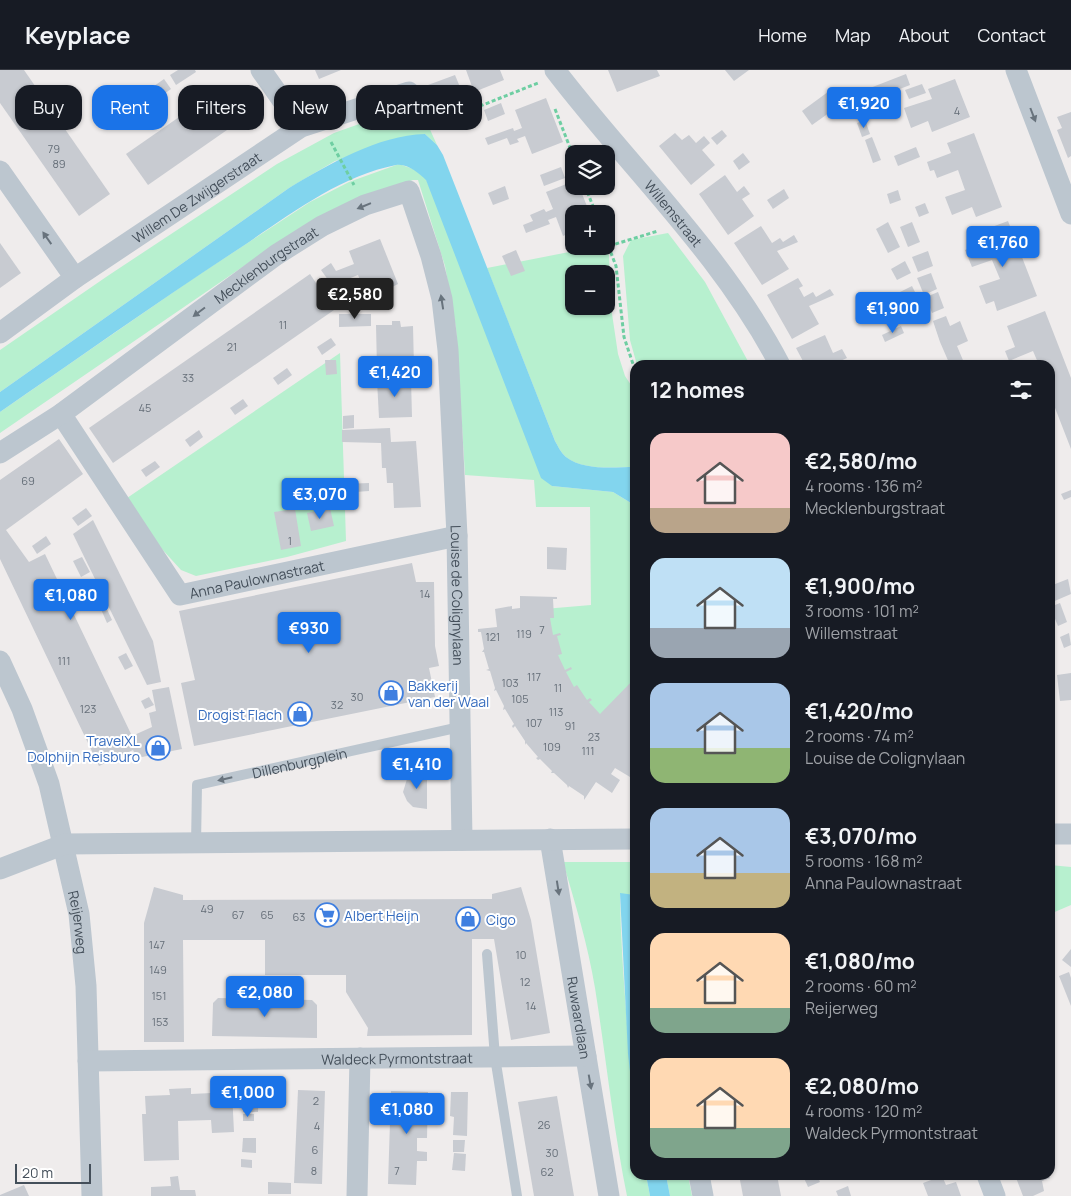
<!DOCTYPE html>
<html lang="en">
<head>
<meta charset="utf-8">
<style>
	body { margin:0; font-family:Manrope,sans-serif; background:#20242c; color:#f1f3f6; height:100vh; display:flex; flex-direction:column; font-size:19px; white-space:nowrap }
	* { box-sizing:border-box; margin:0 }
	p { font-size:16px; color:#9ea1a6 }
	.icon { flex:none; width:28px; height:28px; fill:none; stroke:currentColor; stroke-width:2; stroke-linecap:round; stroke-linejoin:round }
	.map { position:relative; flex:1; overflow:hidden }
	.sheet { position:absolute; left:630px; top:290px; width:425px; height:820px; display:flex; flex-direction:column; background:#171b24; border-radius:15px; box-shadow:0 1px 4px #0004 }
	.sheet>* { flex:none }
	.top-card { position:absolute; left:15px; top:15px; width:475px; height:45px; display:flex; gap:10px }
	.controls { position:absolute; left:565px; top:75px; display:grid; gap:10px }
	.controls a { display:grid; place-items:center; width:50px; height:50px; border-radius:10px; background:#171b24; box-shadow:0 1px 4px #0004; font-size:25px }
	.scale { position:absolute; left:15px; bottom:12px; width:76px; box-sizing:border-box; padding-left:5px; border:2px solid #444f5a; border-top:0; font-size:14px; line-height:18px; white-space:nowrap; color:#444f5a; -webkit-text-stroke:4px #fff; paint-order:stroke }
	.price { position:absolute; translate:-50% -42px; padding:0 11px; border-radius:5px; background:#1a73e8; color:#fff; font-size:16px; line-height:32px; filter:drop-shadow(0 1px 2px #0008) }
	.price::after { content:''; position:absolute; left:50%; top:30px; width:15px; height:11px; margin-left:-8px; background:inherit; clip-path:polygon(0 0,100% 0,50% 100%) }
	.price.on { background:#222; color:#fff }
	ul { padding:0; list-style:none }
	li { display:flex; align-items:center; gap:15px; height:125px; padding:0 20px }
	li span { display:grid; place-items:center; flex:none; width:140px; height:100px; border-radius:15px; color:#555 }
	li>.icon { margin-inline-start:auto }
	span .icon { width:60px; height:60px; fill:#fffc; stroke-width:1 }
	li b { font-size:21px }
	h2 { display:flex; justify-content:space-between; align-items:center; height:60px; padding:0 20px; font-size:21px }
	.pill { padding:0 18px; border-radius:15px; background:#171b24; box-shadow:0 1px 4px #0004; font-size:18px; line-height:45px }
	.pill.on { background:#1a73e8; color:#fff }
	header { display:flex; align-items:center; gap:30px; box-sizing:border-box; height:70px; padding:0 25px; background:#171b24; border-bottom:1px solid #363941 }
	header strong { font-size:24px }
	nav { display:flex; gap:28px; margin-inline-start:auto; font-size:18px }
	.map>svg:first-child { display:block }
	.green { fill:#b7f0cf; fill-rule:evenodd }
	.water { fill:#82d5ee }
	.building { fill:#c8cbd1 }
	.lines { fill:none; stroke-linecap:round; stroke-linejoin:round }
	.path { stroke:#6ecea2; stroke-width:3; stroke-dasharray:4 2.5; stroke-linecap:butt }
	.lane { stroke:#bcc6cf; stroke-width:10 }
	.street { stroke:#bcc6cf; stroke-width:21 }
	.oneway { fill:#68737d }
	.labels { text-anchor:middle; dominant-baseline:central; stroke-width:4; stroke-linejoin:round; paint-order:stroke }
	.number-label { font-size:11px; fill:#656e78 }
	.street-label { font-size:14px; fill:#444f5a; stroke:#fff }
	.shop-label { font-size:14px; fill:#366cbe; stroke:#fff; text-anchor:start }
</style>
</head>
<body>
<header>
<strong>Keyplace</strong>
<nav><a>Home</a><a>Map</a><a>About</a><a>Contact</a></nav>
</header>
<div class="map">
<svg width="1071" height="1126" viewBox="0 0 1071 1126">
	<rect width="100%" height="100%" fill="#efecec"/>
	<g class="green">
		<polygon points="418,33 437,75 425,64 335,91 289,118 0,322 0,280 109,205 277,94 334,63"/>
		<polygon points="399,94 416,100 426,109 552,416 613,422 631,433 635,612 602,657 551,591 544,539 591,535 590,437 536,437 534,410 465,405 456,258 445,196 418,110 413,110 371,124 285,168 0,363 0,342 191,210 310,132 349,112"/>
		<polygon points="668,163 705,212 750,295 637,295 630,270 623,186 631,170"/>
		<path d="M600,176L609,185L611,237L618,284L625,306L635,321V397C614,397 583,401 566,387C561,383 558,376 555,371L487,198ZM574,204H606V236H574Z"/>
		<polygon points="340,283 346,471 287,487 196,506 181,500 161,478 127,428"/>
		<path d="M563,792H635V825L620,824C621,918 635,1011 635,1105H646L650,1126H627C613,1057 606,987 595,918C588,875 575,833 563,792Z"/>
		<polygon points="1050,795 1071,797 1071,835 1050,844"/>
		<polygon points="666,1105 688,1105 692,1126 670,1126"/>
	</g>
	<g class="water">
		<path d="M425,64L437,75L443,85L555,371C558,376 561,383 566,387C584,401 614,397 635,397V569L631,433L613,422L552,416L541,408L426,110C419,103 407,93 396,95C339,106 288,146 240,178C159,231 80,287 0,342V322L289,118C328,95 378,65 425,64Z"/>
		<polygon points="620,823 635,825 635,1046 628,984"/>
		<polygon points="646,1105 666,1105 670,1126 650,1126"/>
	</g>
	<g class="building">
		<polygon points="0,0 24,0 110,124 79,146 0,33"/>
		<polygon points="178,0 195,0 196,2 176,15 170,5"/>
		<polygon points="315,0 341,0 319,9"/>
		<polygon points="466,0 500,0 504,10 474,22"/>
		<polygon points="608,0 657,0 660,6 617,22"/>
		<polygon points="725,0 749,0 734,11"/>
		<polygon points="906,4 910,15 874,29 870,18"/>
		<polygon points="455,5 460,17 432,27 428,15"/>
		<polygon points="164,9 171,19 157,29 150,19"/>
		<polygon points="955,9 970,47 932,62 928,51 911,58 904,38 932,29 928,19"/>
		<polygon points="922,14 926,23 909,29 905,20"/>
		<polygon points="832,19 843,33 812,55 802,41"/>
		<polygon points="148,22 154,29 143,37 137,30"/>
		<polygon points="889,27 892,35 866,46 862,38"/>
		<polygon points="546,28 563,72 532,84 525,66 517,69 519,72 510,75 507,68 488,75 485,68 513,58 514,61 522,58 515,40"/>
		<polygon points="205,29 227,60 148,115 126,84"/>
		<polygon points="501,33 505,44 488,51 484,40"/>
		<polygon points="143,39 150,50 143,56 135,45"/>
		<polygon points="1071,42 1071,86 1068,88 1057,60 1062,58 1057,47"/>
		<polygon points="865,50 870,64 862,67 857,53"/>
		<polygon points="722,60 727,66 717,75 711,68"/>
		<polygon points="675,63 682,70 689,65 696,73 704,66 710,73 702,80 715,95 691,115 659,76"/>
		<polygon points="974,63 1002,137 976,147 972,137 952,145 945,127 965,120 958,100 937,108 934,100 930,101 927,92 951,83 947,73"/>
		<polygon points="872,67 881,90 873,93 865,70"/>
		<polygon points="916,77 920,87 898,96 894,86"/>
		<polygon points="743,83 750,92 739,100 733,91"/>
		<polygon points="561,97 565,108 544,116 540,105"/>
		<polygon points="725,105 737,122 744,116 750,124 742,129 754,146 728,165 699,124"/>
		<polygon points="574,111 574,116 579,116 590,144 574,144 574,161 563,166 556,147 548,150 550,154 526,163 523,155 533,151 530,145 544,139 546,142 553,139 546,122"/>
		<polygon points="505,116 509,129 493,135 488,123"/>
		<polygon points="784,119 789,128 773,139 767,130"/>
		<polygon points="898,120 901,130 890,134 887,124"/>
		<polygon points="925,133 929,143 919,147 915,137"/>
		<polygon points="1008,151 1037,226 997,241 994,231 986,234 979,216 1000,209 992,190 972,197 965,180 985,172 981,161"/>
		<polygon points="888,152 900,177 888,183 876,159"/>
		<polygon points="912,152 920,172 908,177 900,157"/>
		<polygon points="761,156 772,173 780,168 783,172 794,165 798,172 777,181 789,199 762,215 734,173"/>
		<polygon points="380,169 398,214 382,222 387,234 372,239 358,205 343,211 345,214 336,221 321,200 331,193 336,201 354,194 349,181"/>
		<polygon points="0,173 21,203 0,218"/>
		<polygon points="516,180 525,201 511,206 502,186"/>
		<polygon points="928,181 933,196 918,202 912,187"/>
		<polygon points="905,191 911,203 897,210 891,199"/>
		<polygon points="931,203 937,219 924,225 917,208"/>
		<polygon points="310,204 334,240 113,393 89,358"/>
		<polygon points="798,208 803,216 799,218 804,227 813,222 816,227 830,219 834,225 809,236 819,254 792,269 767,225"/>
		<polygon points="912,216 916,224 888,239 884,230"/>
		<polygon points="938,222 944,238 932,243 926,227"/>
		<polygon points="1045,241 1071,308 1071,379 1050,325 1050,295 1039,295 1033,281 1009,291 1005,281 1015,277 1007,256"/>
		<polygon points="339,244 371,244 371,256 339,257"/>
		<polygon points="946,246 950,256 960,251 968,271 957,276 965,295 950,295 940,272 933,251"/>
		<polygon points="392,251 400,251 401,257 413,256 414,298 377,299 376,255 392,255"/>
		<polygon points="901,256 904,263 885,272 882,265"/>
		<polygon points="825,265 833,283 842,279 847,288 838,292 839,295 805,295 796,278"/>
		<polygon points="331,268 336,275 322,285 317,277"/>
		<polygon points="325,290 336,290 337,304 326,305"/>
		<polygon points="287,298 292,305 278,315 273,308"/>
		<polygon points="411,309 412,347 379,348 377,310"/>
		<polygon points="243,329 248,336 235,345 230,338"/>
		<polygon points="354,345 354,358 343,359 343,346"/>
		<polygon points="390,358 391,372 416,371 421,437 394,438 393,413 387,413 386,398 382,398 381,373 342,372 342,360"/>
		<polygon points="199,360 203,367 190,377 185,370"/>
		<polygon points="59,369 83,404 6,460 29,492 45,484 132,666 152,657 149,643 156,641 152,620 169,617 182,679 137,688 133,680 99,696 0,489 0,410"/>
		<polygon points="155,391 160,397 146,407 141,400"/>
		<polygon points="369,413 369,421 355,422 356,434 344,434 344,414"/>
		<polygon points="1071,420 1071,427 1064,430 1061,424"/>
		<polygon points="86,438 92,446 78,456 72,448"/>
		<polygon points="330,438 334,456 311,461 307,443"/>
		<polygon points="295,439 301,476 281,480 274,442"/>
		<polygon points="93,450 153,571 161,612 147,615 73,464"/>
		<polygon points="46,466 51,474 37,484 32,476"/>
		<polygon points="547,477 567,478 566,500 547,499"/>
		<polygon points="82,487 90,502 81,507 73,491"/>
		<polygon points="412,493 416,512 434,512 435,576 439,596 429,598 435,627 194,676 181,613 195,610 179,541"/>
		<polygon points="1068,509 1071,524 1050,533 1050,516"/>
		<polygon points="520,526 557,527 557,529 553,529 554,548 550,548 553,565 560,563 561,565 557,566 562,584 558,585 565,600 571,597 572,599 566,602 574,617 577,615 587,630 590,628 592,630 589,632 600,644 635,608 635,705 630,707 615,698 611,704 620,710 612,723 596,712 584,730 584,726 569,716 568,718 567,715 554,703 551,703 552,701 540,689 538,690 536,688 538,687 526,673 525,675 525,671 515,656 513,658 512,656 514,654 505,639 503,640 504,636 496,620 494,621 495,618 490,601 486,600 489,599 484,582 482,582 484,579 481,562 478,562 478,559 497,557 495,539 512,536 512,539 520,538"/>
		<polygon points="1060,533 1067,552 1058,556 1050,537"/>
		<polygon points="105,535 112,550 107,553 100,537"/>
		<polygon points="1069,563 1071,575 1064,578 1060,567"/>
		<polygon points="126,583 133,596 125,600 118,587"/>
		<polygon points="1071,603 1071,630 1060,631 1057,605"/>
		<polygon points="149,627 154,635 145,639 141,631"/>
		<polygon points="418,701 427,701 427,739 413,737 407,731 403,722 407,709"/>
		<polygon points="154,817 183,825 183,830 492,829 492,824 521,817 531,850 550,963 511,970 494,869 472,869 472,965 367,966 368,958 346,922 346,905 265,905 265,870 183,870 184,972 144,972 144,853"/>
		<polygon points="1071,879 1071,897 1062,890"/>
		<polygon points="1069,902 1071,908 1071,936 1059,906"/>
		<polygon points="218,928 312,930 317,935 317,968 212,966 213,933"/>
		<polygon points="191,1018 191,1024 232,1022 234,1062 212,1063 211,1050 178,1051 179,1090 144,1091 142,1044 146,1044 145,1026 170,1025 169,1019"/>
		<polygon points="244,1018 259,1019 258,1042 243,1042"/>
		<polygon points="298,1020 325,1021 322,1114 294,1113"/>
		<polygon points="391,1021 428,1022 427,1068 417,1068 417,1081 427,1082 427,1091 417,1091 416,1115 388,1114"/>
		<polygon points="451,1022 468,1022 467,1066 453,1065 454,1047 450,1046"/>
		<polygon points="557,1026 574,1126 534,1126 518,1032"/>
		<rect x="243" y="1044" width="11" height="7"/>
		<polygon points="243,1068 256,1068 256,1083 242,1082"/>
		<polygon points="453,1070 465,1070 464,1082 453,1082"/>
		<polygon points="454,1083 466,1084 465,1101 452,1100"/>
		<polygon points="241,1089 252,1090 252,1098 241,1097"/>
		<polygon points="739,1105 777,1105 781,1126 743,1126"/>
		<polygon points="806,1105 817,1105 820,1112 808,1117 804,1108"/>
		<polygon points="1015,1105 1049,1105 1050,1108 1042,1111 1044,1121 1033,1126 1023,1126"/>
		<polygon points="178,1106 180,1120 195,1120 196,1126 151,1126 151,1117 171,1116 170,1107"/>
		<polygon points="942,1106 946,1115 956,1112 961,1126 928,1126 923,1113"/>
		<polygon points="268,1112 291,1113 291,1124 268,1124"/>
		<polygon points="24,1115 29,1126 0,1126 0,1125"/>
		<polygon points="848,1116 851,1126 838,1126 836,1121"/>
	</g>
	<g class="lines">
		<g class="path">
			<polyline points="423,39 460,44 538,13"/>
			<polyline points="555,39 574,88"/>
			<polyline points="331,72 354,115"/>
			<polyline points="585,116 596,144"/>
			<polyline points="606,170 616,196 624,267 635,300"/>
			<polyline points="609,176 658,161"/>
		</g>
		<g class="lane">
			<path id="s1" d="M196,775L197,715L460,657"/>
			<polyline points="487,884 495,987 517,1126"/>
		</g>
		<g class="street">
			<polyline points="261,0 301,57"/>
			<path id="s2" d="M555,0C630,98 722,184 780,295"/>
			<polyline points="1016,0 1071,144"/>
			<polyline points="0,101 75,208"/>
			<path id="s3" d="M0,263L75,208L301,57L409,22"/>
			<path id="s4" d="M61,344L180,525L457,466"/>
			<path id="s5" d="M0,383L61,344L276,185L322,156L365,135L409,121L431,186L442,229L448,280L457,466L462,770"/>
			<path id="s6" d="M0,591L22,639L49,714L79,844L86,916L92,1126"/>
			<polyline points="1050,764 1071,764"/>
			<path id="s7" d="M550,769L609,1126"/>
			<polyline points="0,799 65,774 635,769"/>
			<path id="s8" d="M88,991L586,986"/>
			<polyline points="699,1105 703,1126"/>
			<polyline points="987,1105 995,1126"/>
			<polyline points="357,1126 360,988"/>
		</g>
	</g>
	<defs><path id="oneway-solid" d="M-6-.8H1V-3.2L6.5 0L1 3.2V.8H-6Z" transform="scale(1.25)"/></defs>
	<g class="oneway">
		<use href="#oneway-solid" transform="translate(1033 45) rotate(69)"/>
		<use href="#oneway-solid" transform="translate(364 136) rotate(158)"/>
		<use href="#oneway-solid" transform="translate(47 168) rotate(-125)"/>
		<use href="#oneway-solid" transform="translate(442 232) rotate(-99)"/>
		<use href="#oneway-solid" transform="translate(199 242) rotate(143)"/>
		<use href="#oneway-solid" transform="translate(225 709) rotate(167)"/>
		<use href="#oneway-solid" transform="translate(558 818) rotate(81)"/>
		<use href="#oneway-solid" transform="translate(590 1012) rotate(80)"/>
	</g>
	<defs>
		<g id="shop-ring" transform="scale(1.25)"><circle r="9.5" fill="#fff" stroke="#3f7fe0" stroke-width="1.5"/><path d="M-5-2.5h2.3a2.7 3.5 0 0 1 5.4 0H5L5.5 6h-11ZM-1.5-2.5h3a1.5 2.3 0 0 0-3 0Z" fill="#3f7fe0"/></g>
		<g id="supermarket-ring" transform="scale(1.25)"><circle r="9.5" fill="#fff" stroke="#3f7fe0" stroke-width="1.5"/><path d="M-6-5.5h2.5l.6 2H6L4.5 2H-2.5L-4.4-4H-6ZM-1.5 3.2a1.3 1.3 0 1 0 .1 0ZM3 3.2a1.3 1.3 0 1 0 .1 0Z" fill="#3f7fe0"/></g>
	</defs>
	<g fill-rule="evenodd">
		<use href="#shop-ring" x="391" y="623"/>
		<use href="#shop-ring" x="300" y="644"/>
		<use href="#shop-ring" x="158" y="678"/>
		<use href="#supermarket-ring" x="327" y="845"/>
		<use href="#shop-ring" x="468" y="849"/>
	</g>
	<g class="labels">
		<g class="number-label">
			<text x="957" y="40">4</text>
			<text x="54" y="78">79</text>
			<text x="59" y="93">89</text>
			<text x="283" y="254">11</text>
			<text x="232" y="276">21</text>
			<text x="188" y="307">33</text>
			<text x="145" y="337">45</text>
			<text x="28" y="410">69</text>
			<text x="290" y="470">1</text>
			<text x="425" y="523">14</text>
			<text x="542" y="559">7</text>
			<text x="524" y="563">119</text>
			<text x="493" y="566">121</text>
			<text x="64" y="590">111</text>
			<text x="534" y="606">117</text>
			<text x="510" y="612">103</text>
			<text x="558" y="617">11</text>
			<text x="357" y="626">30</text>
			<text x="520" y="628">105</text>
			<text x="337" y="634">32</text>
			<text x="88" y="638">123</text>
			<text x="556" y="641">113</text>
			<text x="534" y="652">107</text>
			<text x="570" y="655">91</text>
			<text x="594" y="666">23</text>
			<text x="552" y="676">109</text>
			<text x="588" y="680">111</text>
			<text x="207" y="838">49</text>
			<text x="238" y="844">67</text>
			<text x="267" y="844">65</text>
			<text x="299" y="846">63</text>
			<text x="157" y="874">147</text>
			<text x="521" y="884">10</text>
			<text x="158" y="899">149</text>
			<text x="525" y="911">12</text>
			<text x="159" y="925">151</text>
			<text x="531" y="935">14</text>
			<text x="160" y="951">153</text>
			<text x="316" y="1030">2</text>
			<text x="544" y="1054">26</text>
			<text x="317" y="1055">4</text>
			<text x="315" y="1079">6</text>
			<text x="552" y="1082">30</text>
			<text x="314" y="1100">8</text>
			<text x="397" y="1100">7</text>
			<text x="547" y="1101">62</text>
		</g>
		<g class="street-label">
			<text stroke="none"><textPath href="#s3" startOffset="239">Willem De Zwijgerstraat</textPath></text>
			<text stroke="none"><textPath href="#s2" startOffset="186">Willemstraat</textPath></text>
			<text stroke="none"><textPath href="#s5" startOffset="326">Mecklenburgstraat</textPath></text>
			<text stroke="none"><textPath href="#s4" startOffset="295">Anna Paulownastraat</textPath></text>
			<text stroke="none"><textPath href="#s5" startOffset="898">Louise de Colignylaan</textPath></text>
			<text stroke="none"><textPath href="#s1" startOffset="165">Dillenburgplein</textPath></text>
			<text stroke="none"><textPath href="#s6" startOffset="274">Reijerweg</textPath></text>
			<text stroke="none"><textPath href="#s7" startOffset="181">Ruwaardlaan</textPath></text>
			<text stroke="none"><textPath href="#s8" startOffset="309">Waldeck Pyrmontstraat</textPath></text>
		</g>
		<g class="shop-label">
			<text x="408" y="615">Bakkerij<tspan x="408" dy="16">van der Waal</tspan></text>
			<text x="282" y="644" text-anchor="end">Drogist Flach</text>
			<text x="140" y="670" text-anchor="end">TravelXL<tspan x="140" dy="16">Dolphijn Reisburo</tspan></text>
			<text x="344" y="845">Albert Heijn</text>
			<text x="486" y="849">Cigo</text>
		</g>
	</g>
</svg>
<div class="controls">
<a><svg class="icon" aria-label="layers" viewBox="0 0 24 24"><path d="M12 4l9 5-9 5-9-5zM3 14l9 5 9-5"/></svg></a>
<a>+</a>
<a>−</a>
</div>
<div class="scale">20 m</div>
<b class="price" style="left:864px;top:59px">€1,920</b>
<b class="price" style="left:1003px;top:198px">€1,760</b>
<b class="price on" style="left:355px;top:250px">€2,580</b>
<b class="price" style="left:893px;top:264px">€1,900</b>
<b class="price" style="left:395px;top:328px">€1,420</b>
<b class="price" style="left:320px;top:450px">€3,070</b>
<b class="price" style="left:71px;top:551px">€1,080</b>
<b class="price" style="left:309px;top:584px">€930</b>
<b class="price" style="left:417px;top:720px">€1,410</b>
<b class="price" style="left:265px;top:948px">€2,080</b>
<b class="price" style="left:248px;top:1048px">€1,000</b>
<b class="price" style="left:407px;top:1065px">€1,080</b>
<div class="top-card">
<a class="pill">Buy</a>
<a class="pill on">Rent</a>
<a class="pill">Filters</a>
<a class="pill">New</a>
<a class="pill">Apartment</a>
</div>
<section class="sheet">
<h2>12 homes<svg class="icon" aria-label="filters" viewBox="0 0 24 24"><path d="M4 7h16M4 17h16"/><circle cx="9" cy="7" r="2"/><circle cx="15" cy="17" r="2"/></svg></h2>
<ul>
<li><span style="background:linear-gradient(#f6c9c9 75%,#b9a48a 0)"><svg class="icon" aria-label="home" viewBox="0 0 24 24"><path d="M3 11l9-7 9 7M6 9v11h12V9"/></svg></span><div><b>€2,580/mo</b><p>4 rooms · 136 m²</p><p>Mecklenburgstraat</p></div></li>
<li><span style="background:linear-gradient(#bfe0f5 70%,#9aa5b1 0)"><svg class="icon" aria-label="home" viewBox="0 0 24 24"><path d="M3 11l9-7 9 7M6 9v11h12V9"/></svg></span><div><b>€1,900/mo</b><p>3 rooms · 101 m²</p><p>Willemstraat</p></div></li>
<li><span style="background:linear-gradient(#a9c7e8 65%,#8fb573 0)"><svg class="icon" aria-label="home" viewBox="0 0 24 24"><path d="M3 11l9-7 9 7M6 9v11h12V9"/></svg></span><div><b>€1,420/mo</b><p>2 rooms · 74 m²</p><p>Louise de Colignylaan</p></div></li>
<li><span style="background:linear-gradient(#a9c7e8 65%,#c2b280 0)"><svg class="icon" aria-label="home" viewBox="0 0 24 24"><path d="M3 11l9-7 9 7M6 9v11h12V9"/></svg></span><div><b>€3,070/mo</b><p>5 rooms · 168 m²</p><p>Anna Paulownastraat</p></div></li>
<li><span style="background:linear-gradient(#ffd9b3 75%,#7fa58c 0)"><svg class="icon" aria-label="home" viewBox="0 0 24 24"><path d="M3 11l9-7 9 7M6 9v11h12V9"/></svg></span><div><b>€1,080/mo</b><p>2 rooms · 60 m²</p><p>Reijerweg</p></div></li>
<li><span style="background:linear-gradient(#ffd9b3 70%,#7fa58c 0)"><svg class="icon" aria-label="home" viewBox="0 0 24 24"><path d="M3 11l9-7 9 7M6 9v11h12V9"/></svg></span><div><b>€2,080/mo</b><p>4 rooms · 120 m²</p><p>Waldeck Pyrmontstraat</p></div></li>
</ul>
</section>
</div>
</body>
</html>
